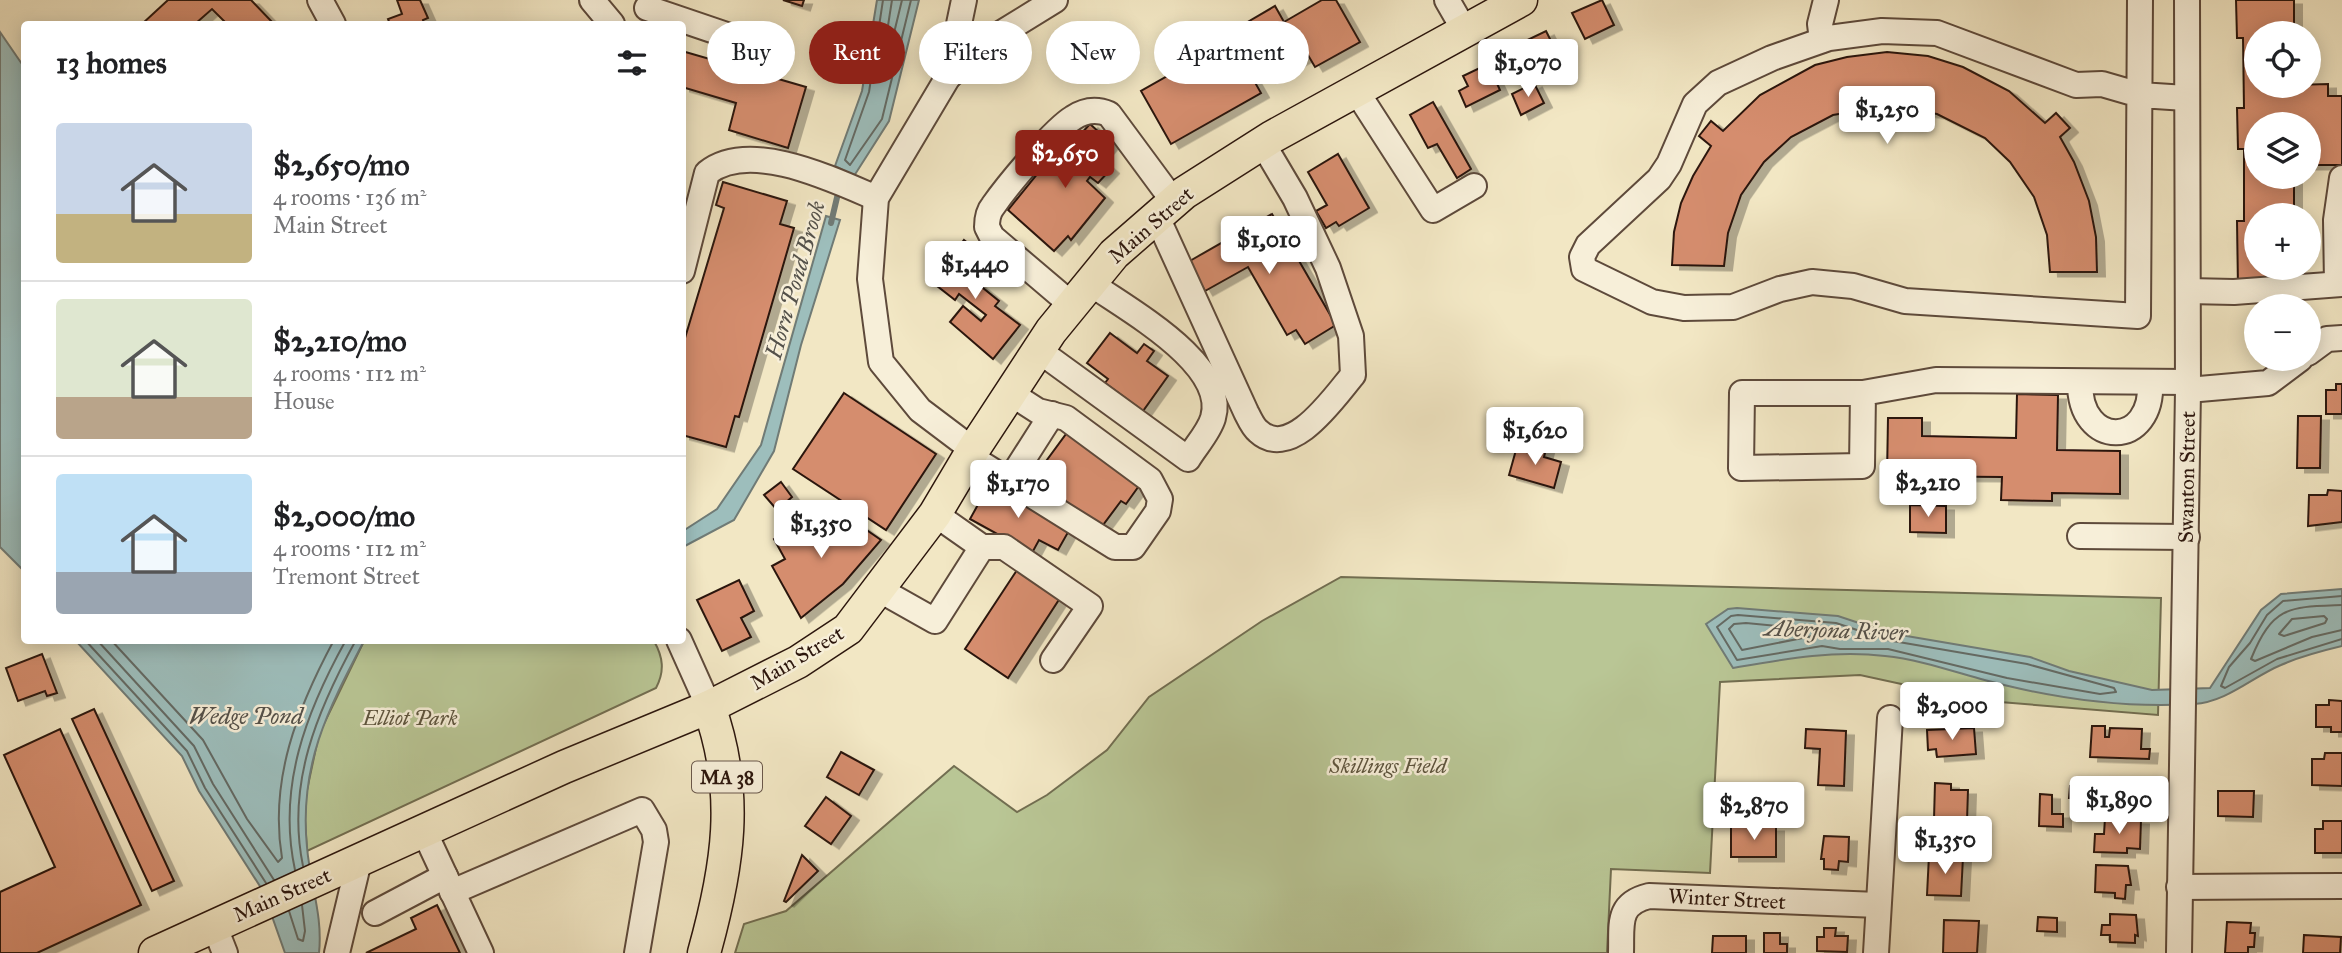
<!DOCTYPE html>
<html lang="en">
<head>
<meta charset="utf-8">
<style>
	body { margin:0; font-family:"IM FELL Great Primer",serif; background:#f2f2f2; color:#202124; height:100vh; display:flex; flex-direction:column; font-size:26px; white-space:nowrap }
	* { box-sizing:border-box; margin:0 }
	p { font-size:23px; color:#757577 }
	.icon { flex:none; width:38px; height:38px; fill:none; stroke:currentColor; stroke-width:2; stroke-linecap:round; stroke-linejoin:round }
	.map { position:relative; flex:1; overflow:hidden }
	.panel { position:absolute; left:21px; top:21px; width:665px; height:623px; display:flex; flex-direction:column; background:#fff; border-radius:7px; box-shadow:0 4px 18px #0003 }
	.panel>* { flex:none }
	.guide { position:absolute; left:707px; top:21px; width:665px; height:63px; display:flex; gap:14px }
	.fabs { position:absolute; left:2244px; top:21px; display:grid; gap:14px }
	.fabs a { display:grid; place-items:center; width:77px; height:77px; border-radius:50%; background:#fff; box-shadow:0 4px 18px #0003; font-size:35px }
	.price { position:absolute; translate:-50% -60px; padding:0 16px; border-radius:7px; background:#fff; color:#222; font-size:23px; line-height:46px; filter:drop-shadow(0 2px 4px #0008) }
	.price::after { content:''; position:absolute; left:50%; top:42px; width:21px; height:16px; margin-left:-10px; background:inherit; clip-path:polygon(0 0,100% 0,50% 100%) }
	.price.on { background:#8f2418; color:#fff }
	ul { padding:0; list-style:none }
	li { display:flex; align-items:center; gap:21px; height:175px; padding:0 35px }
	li+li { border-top:2px solid #e0e0e0 }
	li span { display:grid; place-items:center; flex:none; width:196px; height:140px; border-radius:7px; color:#555 }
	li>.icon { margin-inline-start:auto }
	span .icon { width:84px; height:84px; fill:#fffc; stroke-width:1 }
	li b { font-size:30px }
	h2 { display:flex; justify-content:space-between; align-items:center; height:84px; padding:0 35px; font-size:30px }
	.chip { padding:0 24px; border-radius:32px; background:#fff; box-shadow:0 4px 18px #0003; font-size:24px; line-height:63px }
	.chip.on { background:#8f2418; color:#fff }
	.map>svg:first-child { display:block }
	.green { fill:#b9c695; stroke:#726e51; stroke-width:2 }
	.water { fill:#9dbebc; stroke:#707b76; stroke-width:2 }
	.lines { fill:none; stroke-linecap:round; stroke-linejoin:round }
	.shore { stroke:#646a64; stroke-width:2 }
	.stream { stroke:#707b76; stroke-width:6 }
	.building { fill:#d58d6e; stroke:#2c160d; stroke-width:2; filter:url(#shadow) }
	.minor-casing { stroke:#5e4a3b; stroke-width:28 }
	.major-casing { stroke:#2c160d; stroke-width:35 }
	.minor { stroke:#f7efd9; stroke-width:24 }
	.major { stroke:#f2e7c4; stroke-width:32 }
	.labels { text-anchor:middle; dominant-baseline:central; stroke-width:5; stroke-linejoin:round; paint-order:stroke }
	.shield { fill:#f7efd9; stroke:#69574a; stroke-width:2 }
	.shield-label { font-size:19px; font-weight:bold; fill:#2c160d }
	.street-label { font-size:21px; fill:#2c160d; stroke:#f7efd9 }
	.park-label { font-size:21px; font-style:italic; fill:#5d543d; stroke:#f7efd9 }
	.water-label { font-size:23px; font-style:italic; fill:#54514a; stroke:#f7efd9 }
</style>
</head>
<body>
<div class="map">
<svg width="2342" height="953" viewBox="0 0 2342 953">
	<defs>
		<filter id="shadow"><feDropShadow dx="8" dy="4.5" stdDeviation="0" flood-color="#0004"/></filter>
	</defs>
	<rect width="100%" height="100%" fill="#f2e7c4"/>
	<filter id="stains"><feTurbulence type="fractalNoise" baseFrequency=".00286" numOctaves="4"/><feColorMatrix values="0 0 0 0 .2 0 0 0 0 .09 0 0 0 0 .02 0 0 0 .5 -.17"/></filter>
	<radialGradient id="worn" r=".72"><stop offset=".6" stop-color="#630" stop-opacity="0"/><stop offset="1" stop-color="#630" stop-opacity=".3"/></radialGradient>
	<g class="green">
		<polygon points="1341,577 2161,598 2158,715 1975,700 1860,675 1720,682 1710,873 1611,869 1607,953 735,953 744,924 786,911 954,766 1017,812 1047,795 1107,750 1149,697 1262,621"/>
		<path d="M364,641H654C663,657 665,671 656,688L307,851L304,804L319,734Z"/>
	</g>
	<g class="water">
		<polygon points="877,0 919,0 889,121 854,176 835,166 862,91"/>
		<polygon points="0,32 24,67 24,571 0,547"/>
		<polygon points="826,216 840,220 801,345 774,451 734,520 683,547 683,531 717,509 761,445"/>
		<path d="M2342,589V646C2321,651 2301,656 2281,665C2252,677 2227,702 2194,704C2132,708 2066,700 2004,685C1965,676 1925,660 1885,656C1833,650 1785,659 1733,668L1706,624L1728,609L1737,608L1838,616L1889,633L2030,657L2069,671L2152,690L2210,688L2261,610L2281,594Z"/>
		<path d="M76,641H364C327,711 299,766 307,847C310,884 323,915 319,953H285L263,891L199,791L182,756Z"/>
	</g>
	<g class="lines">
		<g class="shore">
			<polyline points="883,0 869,92 845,160 850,165 882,119 911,0"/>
			<polyline points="892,0 887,32 890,35 894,33 902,0"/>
			<polyline points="2342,596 2283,601 2267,615 2250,643 2229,667 2221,686 2225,688 2277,659 2342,639"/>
			<path d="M2342,605C2290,607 2273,605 2251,659L2255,661L2312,637L2342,630"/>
			<polygon points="1738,615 1836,623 1887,640 2027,664 2114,688 2116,692 2100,694 2007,678 1888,649 1840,649 1822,646 1737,660 1717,627 1731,616"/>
			<polygon points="2324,616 2327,619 2325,623 2284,636 2279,634 2292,619"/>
			<polygon points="1746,623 1819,630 1823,634 1742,650 1729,629 1734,624"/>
			<polyline points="85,640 187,751 205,788 266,883"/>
			<polyline points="97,640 194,746 213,784 274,880"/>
			<path d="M111,640L203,740L247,819L278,862L282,858C269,780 297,709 334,640"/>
			<path d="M303,866C286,784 317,711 356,640"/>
			<path d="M295,870C277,787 306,712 346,640"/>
			<polyline points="289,911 298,939 303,941 305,931 302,905"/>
		</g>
		<polyline class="stream" points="831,223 839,189"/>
	</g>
	<g class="building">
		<polygon points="168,0 251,0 274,24 227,24 212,9 195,24 142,24"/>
		<polygon points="397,0 420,0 428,18 423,20 424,24 390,24 388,19 402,14"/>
		<polygon points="783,0 804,0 802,6"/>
		<polygon points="1322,0 1336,0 1360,42 1315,67 1308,55 1268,78 1239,27 1275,6 1284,22"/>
		<polygon points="1602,0 1614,25 1585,39 1572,13"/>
		<polygon points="2236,0 2294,0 2294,33 2256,33 2256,86 2328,84 2328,96 2342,96 2342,165 2308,165 2308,124 2256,124 2256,177 2294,177 2294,215 2256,215 2256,268 2295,268 2295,286 2238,287 2237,221 2244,221 2244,149 2238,149 2237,108 2244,108 2243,38 2237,38"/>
		<polygon points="1546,31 1561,61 1539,72 1536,65 1528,69 1517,45"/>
		<polygon points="1231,40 1261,93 1171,144 1141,91"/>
		<polygon points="682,51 806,87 788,148 729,130 736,103 682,87"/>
		<polygon points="1887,52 1928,56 1963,67 2009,91 2045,123 2056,113 2070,128 2060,137 2074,162 2089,201 2096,237 2097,272 2050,272 2047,235 2034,197 2010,162 1985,138 1937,114 1887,106 1833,115 1791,137 1764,162 1741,195 1728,233 1724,266 1672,265 1674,232 1681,203 1693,176 1711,146 1699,136 1711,121 1723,131 1760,95 1815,65 1847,57"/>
		<polygon points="1488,64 1500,90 1466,107 1459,91 1468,86 1463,76"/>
		<polygon points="1534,83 1544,103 1521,115 1512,94"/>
		<polygon points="1433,102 1471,169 1457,178 1437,144 1428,148 1410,115"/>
		<polygon points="1090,124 1111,143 1098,158 1111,169 1098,183 1090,177 1087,181 1105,198 1071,240 1068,236 1054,251 1008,210 1042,168 1046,172 1060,157 1054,152 1073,131 1079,136"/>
		<polygon points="1338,154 1369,208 1339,226 1336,222 1326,228 1316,211 1327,205 1308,172"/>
		<polygon points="723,182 787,201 780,224 794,228 739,417 735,416 726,447 682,435 682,348 724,208 716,205"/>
		<polygon points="1272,214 1336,325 1305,344 1296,330 1287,335 1248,267 1205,291 1188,262"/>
		<polygon points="964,240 988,259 972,279 999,301 995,306 1020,325 993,359 950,322 963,306 981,321 986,315 959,294 955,300 932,282"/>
		<polygon points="1110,333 1137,353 1144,344 1154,351 1147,361 1168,376 1143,411 1105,383 1108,379 1087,363"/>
		<polygon points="2336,384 2342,384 2342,414 2326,414 2326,390 2336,390"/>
		<polygon points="844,393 936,454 886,530 793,469"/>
		<polygon points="2017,394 2058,395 2057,450 2120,451 2120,494 2052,493 2052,501 2001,500 2002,477 1887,476 1888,418 1922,418 1922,436 2016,438"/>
		<polygon points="2298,416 2321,416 2320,468 2297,468"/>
		<polygon points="1069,430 1141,483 1126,504 1121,501 1097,533 1030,483"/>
		<polygon points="1528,444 1546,449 1544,457 1561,462 1554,488 1509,475 1516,450 1526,452"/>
		<polygon points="781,482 792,497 777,510 764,495"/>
		<polygon points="990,483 1071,527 1058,550 1039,540 1032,553 970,519"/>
		<polygon points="2328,490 2342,491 2342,522 2308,526 2309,495 2327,495"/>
		<polygon points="1910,505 1946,506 1946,533 1910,532"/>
		<polygon points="839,511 881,540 843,584 801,618 772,566 785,559 774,539 806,520 817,540"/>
		<polygon points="1019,567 1062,595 1008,678 965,649"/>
		<polygon points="739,580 754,611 741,618 751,637 722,651 697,600"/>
		<polygon points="42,654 57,693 47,696 45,691 18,701 6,668"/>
		<polygon points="2329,700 2342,701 2342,732 2331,732 2331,727 2316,727 2316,705 2329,705"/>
		<polygon points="94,709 174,881 152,891 72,719"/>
		<polygon points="2092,726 2105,726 2105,737 2109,737 2110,728 2142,729 2141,749 2150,749 2149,759 2090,757"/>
		<polygon points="1974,728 1976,754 1937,757 1936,749 1928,750 1927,730"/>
		<polygon points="60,729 141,905 37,953 0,953 0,892 55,867 4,755"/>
		<polygon points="1806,729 1846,731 1844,786 1818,785 1820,749 1805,748"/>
		<polygon points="841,752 874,770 859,795 827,777"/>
		<polygon points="2325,753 2342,753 2342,786 2312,785 2312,759 2324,759"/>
		<polygon points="1935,783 1951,784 1951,790 1968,790 1967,821 1934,819"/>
		<polygon points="2070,786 2090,787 2089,798 2069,798"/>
		<polygon points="2218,791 2254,791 2253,817 2218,816"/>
		<polygon points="2040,794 2052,795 2052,814 2063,814 2063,827 2039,826"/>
		<polygon points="826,797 851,816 831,844 805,826"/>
		<polygon points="2105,818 2141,820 2140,849 2127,848 2127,853 2094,852 2095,834 2104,834"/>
		<polygon points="2323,821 2342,821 2342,853 2315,853 2315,829 2323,829"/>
		<rect x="1731" y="827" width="45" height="30"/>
		<polygon points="1824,836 1849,837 1848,862 1839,861 1838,870 1824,869 1824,859 1821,859"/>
		<polygon points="802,855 818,871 786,902 784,901"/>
		<polygon points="1929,855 1963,857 1961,896 1927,895"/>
		<polygon points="2096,865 2128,866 2131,885 2126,885 2125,899 2115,898 2115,893 2095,892"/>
		<polygon points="437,905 460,953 366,953 416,929 411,918"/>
		<polygon points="2110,914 2136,915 2138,936 2135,935 2135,943 2110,942 2110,935 2101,935 2102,925 2110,925"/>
		<polygon points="2038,917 2057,918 2057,932 2037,931"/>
		<polygon points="1944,920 1979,921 1977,953 1943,953"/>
		<polygon points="2227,922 2251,923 2250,933 2255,933 2254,947 2248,947 2248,953 2225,953"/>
		<polygon points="1824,928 1836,928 1835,936 1848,936 1847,952 1817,951 1817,937 1824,937"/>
		<polygon points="1764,933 1780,933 1780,944 1787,944 1787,953 1764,953"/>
		<polygon points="2304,935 2341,937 2340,953 2303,953"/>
		<polygon points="1713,936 1746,936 1746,953 1712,953"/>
	</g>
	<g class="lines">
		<g class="minor-casing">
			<g id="minor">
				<polyline points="320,0 333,24"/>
				<polyline points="592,0 612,24"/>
				<polyline points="964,0 948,77 876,198 870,279 881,362 920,410 973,450"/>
				<polyline points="1447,0 1466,33"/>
				<polyline points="2140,0 2138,316 1905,301 1853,286 1812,282 1780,289 1733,307 1684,308 1652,302 1584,269 1582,257 1588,245 1659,179 1669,164 1695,104 1718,83 1772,58 1829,38 1882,31 1937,33 2076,85 2102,84 2140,95 2186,98"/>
				<polyline points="647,8 762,47"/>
				<polyline points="1822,40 1820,24 1826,0"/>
				<polyline points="948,77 1000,34 1055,0"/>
				<polyline points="1357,92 1433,210 1474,186"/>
				<path d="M1157,217L1246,412C1249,418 1253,427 1258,431C1291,462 1335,396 1353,375L1351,336L1328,268L1295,198L1263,144"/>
				<path d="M682,271L707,173C749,139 832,179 876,198"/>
				<polyline points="2337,284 2336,220 2342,178"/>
				<polyline points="2188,291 2234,292 2342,284"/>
				<path d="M1072,305L992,237L987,227C987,220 988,212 993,206C1007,186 1054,129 1073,118C1085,110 1097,109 1109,114L1174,202"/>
				<path d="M1038,350L1188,459C1195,447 1209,432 1213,418C1229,364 1126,309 1090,283"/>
				<polyline points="2308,353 2327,339 2342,338"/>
				<path d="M2080,382C2079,450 2154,448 2150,382"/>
				<polyline points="2188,390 2268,383 2300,359"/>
				<polyline points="1863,393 1862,466 1741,468 1742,393 1863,393 1936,380 2188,382"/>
				<polyline points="969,456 1115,547 1133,547 1158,511 1160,499 1150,480 1066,418 1038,411 1010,393"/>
				<polyline points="1008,483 1052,414"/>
				<polyline points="935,514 982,547"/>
				<polyline points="2080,536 2187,537"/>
				<polyline points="880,590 935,621 982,547 1004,547 1090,606 1053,660"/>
				<polyline points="679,640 709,707"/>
				<polyline points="424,831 481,953"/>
				<polyline points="2179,887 2342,886"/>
				<polyline points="452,892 642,810 654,830 656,842 637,953"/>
				<polyline points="375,913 445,876"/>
				<polyline points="214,925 225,953"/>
				<polyline points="337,953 359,861"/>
				<path d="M1621,953C1622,925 1616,904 1649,896L1878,905"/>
				<polyline points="1876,953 1890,718"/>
				<polyline points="2179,953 2188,390 2187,0"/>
			</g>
		</g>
		<g class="major-casing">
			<g id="major">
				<polyline points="155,953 564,767 709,707 798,662 848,629 935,514 973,450 1051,331 1114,254 1184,193 1272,137 1521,0"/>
				<path d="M704,953C728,867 740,793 709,707"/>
			</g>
		</g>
		<use href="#minor" class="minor"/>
		<use href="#major" class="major"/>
	</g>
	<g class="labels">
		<rect class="shield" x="692" y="761.5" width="70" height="31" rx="5"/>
		<g class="shield-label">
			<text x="727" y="777">MA 38</text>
		</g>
		<g class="street-label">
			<text transform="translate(1151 225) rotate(-41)">Main Street</text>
			<text transform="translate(2187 477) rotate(-89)">Swanton Street</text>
			<text transform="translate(797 658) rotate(-31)">Main Street</text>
			<text transform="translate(282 895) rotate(-24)">Main Street</text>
			<text transform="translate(1727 899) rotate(3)">Winter Street</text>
		</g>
		<g class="park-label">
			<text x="410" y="718">Elliot Park</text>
			<text x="1388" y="766">Skillings Field</text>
		</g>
		<g class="water-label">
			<text transform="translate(795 280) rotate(-74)">Horn Pond Brook</text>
			<text transform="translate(1836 630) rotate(2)">Aberjona River</text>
			<text x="246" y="716">Wedge Pond</text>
		</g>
	</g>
	<rect width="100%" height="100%" filter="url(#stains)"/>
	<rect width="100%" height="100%" fill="url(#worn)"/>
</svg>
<div class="fabs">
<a><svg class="icon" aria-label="locate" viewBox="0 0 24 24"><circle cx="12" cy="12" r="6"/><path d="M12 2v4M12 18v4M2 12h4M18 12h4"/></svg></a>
<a><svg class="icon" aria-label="layers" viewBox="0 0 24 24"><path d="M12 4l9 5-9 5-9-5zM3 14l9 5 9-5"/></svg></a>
<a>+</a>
<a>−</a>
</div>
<b class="price" style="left:1528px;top:99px">$1,070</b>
<b class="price" style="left:1887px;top:146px">$1,250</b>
<b class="price on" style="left:1065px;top:190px">$2,650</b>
<b class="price" style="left:1269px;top:276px">$1,010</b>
<b class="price" style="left:975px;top:301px">$1,440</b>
<b class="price" style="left:1535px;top:467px">$1,620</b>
<b class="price" style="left:1928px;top:519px">$2,210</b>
<b class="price" style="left:1018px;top:520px">$1,170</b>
<b class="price" style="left:821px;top:560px">$1,350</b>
<b class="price" style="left:1952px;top:742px">$2,000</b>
<b class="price" style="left:2119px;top:836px">$1,890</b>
<b class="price" style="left:1754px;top:842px">$2,870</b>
<b class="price" style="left:1945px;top:876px">$1,350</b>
<div class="guide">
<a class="chip">Buy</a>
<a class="chip on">Rent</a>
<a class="chip">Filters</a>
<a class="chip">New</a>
<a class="chip">Apartment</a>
</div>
<section class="panel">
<h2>13 homes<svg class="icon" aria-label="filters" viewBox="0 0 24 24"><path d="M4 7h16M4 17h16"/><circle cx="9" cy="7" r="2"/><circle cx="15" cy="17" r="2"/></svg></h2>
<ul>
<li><span style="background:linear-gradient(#c9d6e8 65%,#c2b280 0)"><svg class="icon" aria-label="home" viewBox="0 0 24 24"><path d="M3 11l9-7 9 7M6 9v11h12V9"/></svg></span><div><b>$2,650/mo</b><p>4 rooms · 136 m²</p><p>Main Street</p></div></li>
<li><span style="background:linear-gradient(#dfe7d0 70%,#b9a48a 0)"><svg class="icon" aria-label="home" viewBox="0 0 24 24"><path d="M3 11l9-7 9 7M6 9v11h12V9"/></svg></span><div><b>$2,210/mo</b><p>4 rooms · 112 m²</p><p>House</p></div></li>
<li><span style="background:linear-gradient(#bfe0f5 70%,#9aa5b1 0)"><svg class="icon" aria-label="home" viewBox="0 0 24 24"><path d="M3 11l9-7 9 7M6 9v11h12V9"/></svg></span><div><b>$2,000/mo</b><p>4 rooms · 112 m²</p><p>Tremont Street</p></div></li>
</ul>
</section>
</div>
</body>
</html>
